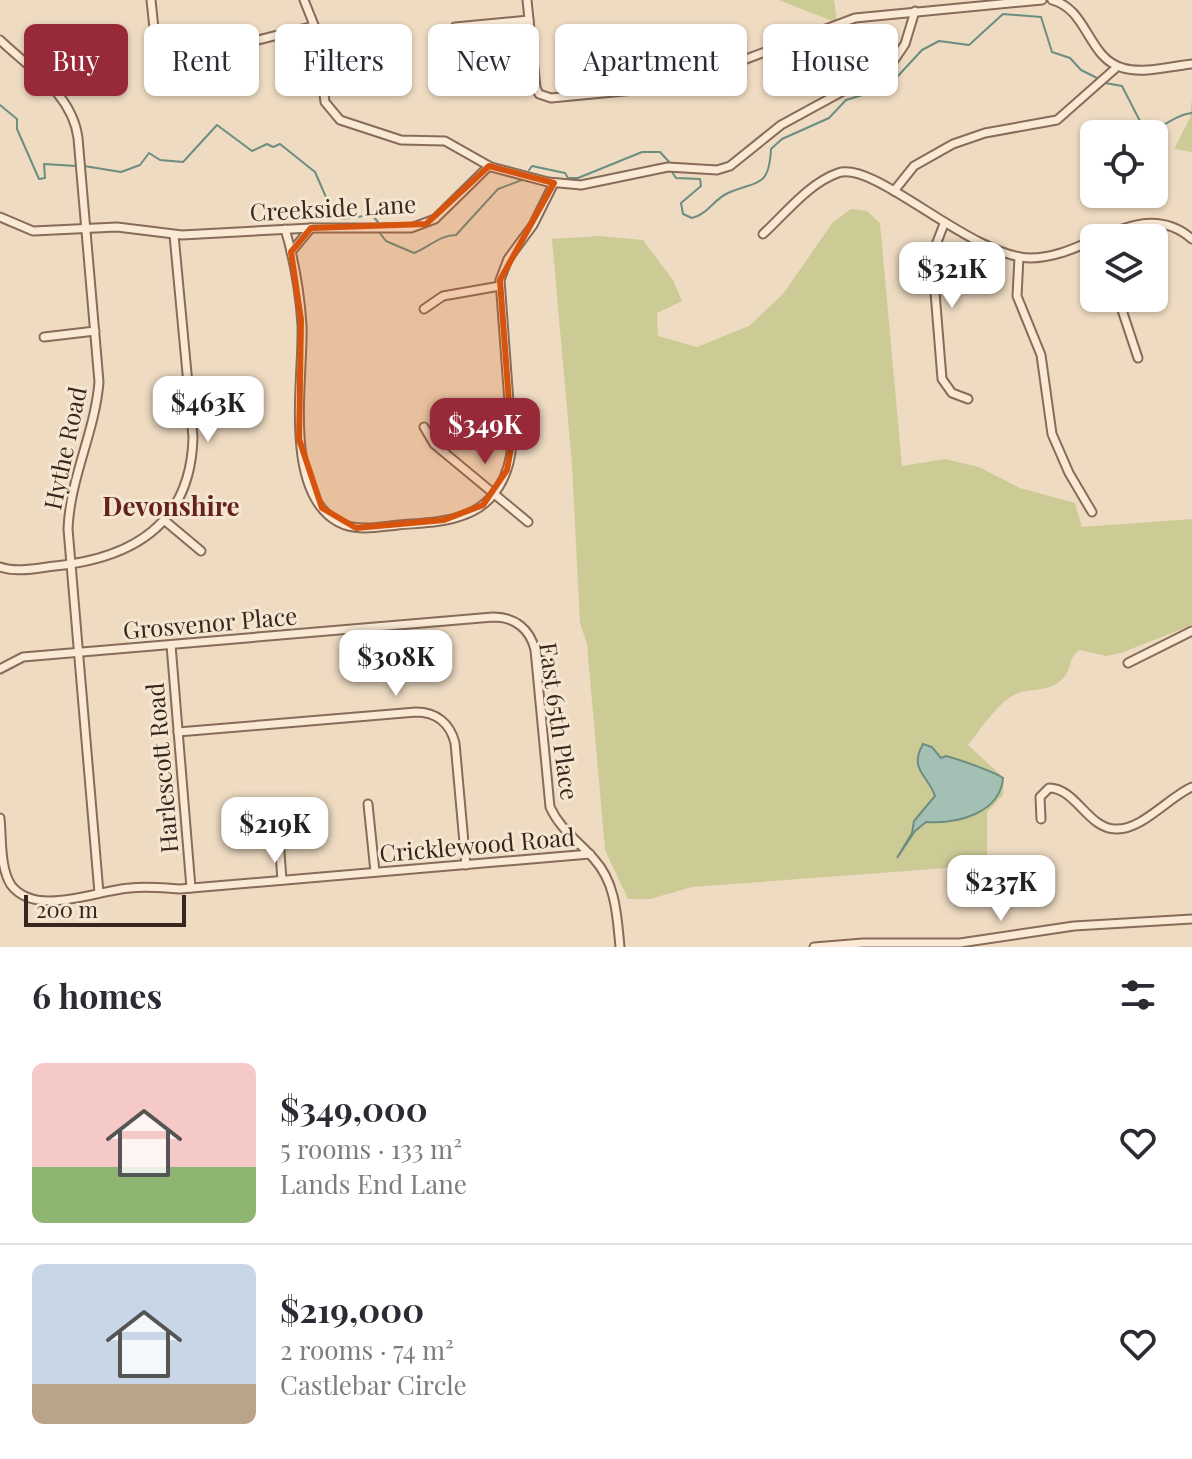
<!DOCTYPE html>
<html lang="en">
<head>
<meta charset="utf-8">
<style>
	body { margin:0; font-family:"Playfair Display",serif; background:#f2f2f3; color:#2b2b33; height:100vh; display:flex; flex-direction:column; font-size:30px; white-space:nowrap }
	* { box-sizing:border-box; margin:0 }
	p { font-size:26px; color:#7c7c81 }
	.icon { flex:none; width:44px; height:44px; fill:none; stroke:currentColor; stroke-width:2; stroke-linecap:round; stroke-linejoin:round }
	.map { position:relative; height:947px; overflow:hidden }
	.side { display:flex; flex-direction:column; background:#fff; flex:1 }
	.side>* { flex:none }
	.guide { position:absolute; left:24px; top:24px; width:1144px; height:72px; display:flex; gap:16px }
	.fabs { position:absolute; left:1080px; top:120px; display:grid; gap:16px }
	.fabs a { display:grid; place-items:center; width:88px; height:88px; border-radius:12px; background:#fff; box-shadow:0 2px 6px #0004; font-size:40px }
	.scale { position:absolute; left:24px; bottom:20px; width:162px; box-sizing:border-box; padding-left:8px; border:4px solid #37261d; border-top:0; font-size:22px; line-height:28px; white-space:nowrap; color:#37261d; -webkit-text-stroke:6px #f5e6d2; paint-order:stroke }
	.price { position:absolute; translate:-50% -68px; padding:0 18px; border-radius:16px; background:#fff; color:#222; font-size:26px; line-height:52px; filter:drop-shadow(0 2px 4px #0008) }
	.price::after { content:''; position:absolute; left:50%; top:48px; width:24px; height:18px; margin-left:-12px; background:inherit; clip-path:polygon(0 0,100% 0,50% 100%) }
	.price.on { background:#972939; color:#fff }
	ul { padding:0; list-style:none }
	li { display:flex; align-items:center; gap:24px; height:200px; padding:0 32px }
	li+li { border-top:2px solid #e1e1e2 }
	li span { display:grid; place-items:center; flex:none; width:224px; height:160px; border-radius:12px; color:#555 }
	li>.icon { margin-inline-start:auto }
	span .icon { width:96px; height:96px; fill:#fffc; stroke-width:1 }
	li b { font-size:34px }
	h2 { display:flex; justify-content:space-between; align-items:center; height:96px; padding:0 32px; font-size:34px }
	.pill { padding:0 28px; border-radius:12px; background:#fff; box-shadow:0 2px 6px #0004; font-size:28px; line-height:72px }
	.pill.on { background:#972939; color:#fff }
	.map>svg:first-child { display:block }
	.green { fill:#cccb96 }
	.water { fill:#a4c0b4; stroke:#6b8e81; stroke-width:2 }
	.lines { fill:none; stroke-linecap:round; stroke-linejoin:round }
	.stream { stroke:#6b8e81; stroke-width:2 }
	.minor-casing { stroke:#886b59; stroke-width:11 }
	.minor { stroke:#f9e9d5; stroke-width:7 }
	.marked { fill:#d6540e; fill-opacity:0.2; stroke:#d6540e; stroke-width:6; stroke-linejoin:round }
	.labels { text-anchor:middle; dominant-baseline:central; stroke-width:6; stroke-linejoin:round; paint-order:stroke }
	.street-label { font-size:24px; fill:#37261d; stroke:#f5e6d2 }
	.neighbourhood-label { font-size:26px; font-weight:bold; fill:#64221d; stroke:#f5e6d2 }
</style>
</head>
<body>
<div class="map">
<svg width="1192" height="947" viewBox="0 0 1192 947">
	<rect width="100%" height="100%" fill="#eedbc2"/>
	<g class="green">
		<polygon points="779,0 834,0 837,23"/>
		<polygon points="1192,98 1192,152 1174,149 1190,118"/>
		<path d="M851,209L867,211L880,223L902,466L945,459L979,467L1020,488L1075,503L1082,527L1192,519V625L1121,653L1106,656L1080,650C1069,656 1072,666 1065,676C1050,695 1030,686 1014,695C998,703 980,730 968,745L1004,778L1003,795L987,812V865L692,887L650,899H628L605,850L587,644L580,623L572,465L552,239L599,236L643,240L673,280L682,301L657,313L658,336L697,347L749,326L783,294L833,222Z"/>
	</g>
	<path class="water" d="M923,744L932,747L941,758L946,756C958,759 995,772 1003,778C1000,814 956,824 926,822L915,831L897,858L912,833L914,821L935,796C929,776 908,770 923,744Z"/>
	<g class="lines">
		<g class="stream">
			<path d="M1105,83L1122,86L1143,127C1164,133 1172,114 1192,113"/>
			<polyline points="0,105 17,119 17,129 39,179 45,178 44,164 76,166"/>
			<polyline points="84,166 121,172 140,165 149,153 160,160 183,162 217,125 252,151 267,144 273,147 280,144 315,172 329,204 341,219 372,215 378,222"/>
			<polyline points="529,170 532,166 565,173 568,178 578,178 642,152 660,152 671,164"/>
			<path d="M672,172L676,178L700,179L701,186L681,203L683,214L692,218C708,214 714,199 728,193C758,180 769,188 771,149L782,139L829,118L846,100L876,91L897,77L922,50L939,41L969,45L1003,14L1041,17L1052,52L1070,58L1081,70L1099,79"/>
			<path d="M379,232L386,241L414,253C429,247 440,235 456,235L498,189L522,180"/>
		</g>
		<g class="minor-casing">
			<g id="minor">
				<polyline points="151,0 159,76"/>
				<polyline points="304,0 316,30 325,102 340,120 401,140 445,141 491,167 548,182 581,185 668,167 717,170 730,166 781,125 891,65 905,44 915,11"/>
				<polyline points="527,0 536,88 539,94 551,98 645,89 701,76 855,18 1042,0"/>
				<path d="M1052,0C1088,9 1088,59 1123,68C1143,74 1171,66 1192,64"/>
				<polyline points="455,27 529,20"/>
				<path d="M0,40C30,69 72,93 78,138L99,382C95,432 70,478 68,529L99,893"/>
				<polyline points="246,43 314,26"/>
				<polyline points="30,66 60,35"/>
				<polyline points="894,191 914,166 953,144 985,133 1057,120 1117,67"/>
				<polyline points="0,217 33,231 117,227 182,235 311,228 411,228 435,219 489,166"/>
				<polyline points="944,224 932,255 942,379 952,393 968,399"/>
				<path d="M285,229C294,259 300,294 302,325C304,377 282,491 338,522C356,532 378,527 398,525C419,523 444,523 464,515C495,504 510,475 512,443L500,280L508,259L533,225L554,183"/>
				<path d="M763,234C785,214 809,183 838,173C875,160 969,256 1030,258C1053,258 1073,249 1094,240"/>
				<path d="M1099,238C1131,224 1162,213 1192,239"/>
				<polyline points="291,252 311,228"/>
				<polyline points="1019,257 1017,296 1041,355 1052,434 1069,473 1092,512"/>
				<polyline points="1118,298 1138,358"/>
				<polyline points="424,309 443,296 500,286"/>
				<polyline points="44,337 95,331"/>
				<polyline points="424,427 434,444 528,522"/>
				<polyline points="164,520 201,551"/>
				<path d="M0,567C18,573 37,568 55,566C134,558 191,523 193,437L174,235"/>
				<polyline points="171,645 191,888"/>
				<polyline points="1128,663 1192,631"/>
				<path d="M0,669L23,657L493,617C515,617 530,629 535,650L550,807C560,829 578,841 594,859C616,883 617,916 620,947"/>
				<path d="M178,732L416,712C436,712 450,723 455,743L466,865"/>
				<polyline points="368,804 375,872"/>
				<polyline points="277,812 282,880"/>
				<path d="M0,818C2,839 0,868 11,885C36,918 97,890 130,888C146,886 163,888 180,889L590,854"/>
				<path d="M1041,819L1040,797L1049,788C1076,788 1088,829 1116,829C1142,830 1169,797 1192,787"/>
				<polyline points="814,947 863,943 960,943 1074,926 1192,919"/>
			</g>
		</g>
		<use href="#minor" class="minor"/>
	</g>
	<path class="marked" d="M489,166L554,183L500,280L512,443L507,470L483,505L444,520L356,528L322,508L299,439L301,320L291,252L311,228L426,224Z"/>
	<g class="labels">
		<g class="street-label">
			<text transform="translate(333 207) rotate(-3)">Creekside Lane</text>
			<text transform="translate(64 448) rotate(-78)">Hythe Road</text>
			<text transform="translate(210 622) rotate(-5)">Grosvenor Place</text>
			<text transform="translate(560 721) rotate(82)">East 65th Place</text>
			<text transform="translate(161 768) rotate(-95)">Harlescott Road</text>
			<text transform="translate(477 844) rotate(-5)">Cricklewood Road</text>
		</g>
		<g class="neighbourhood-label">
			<text x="171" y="505">Devonshire</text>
		</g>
	</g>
</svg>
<div class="fabs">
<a><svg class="icon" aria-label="locate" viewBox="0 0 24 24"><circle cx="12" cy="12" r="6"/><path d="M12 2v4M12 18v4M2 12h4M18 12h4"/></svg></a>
<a><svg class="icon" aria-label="layers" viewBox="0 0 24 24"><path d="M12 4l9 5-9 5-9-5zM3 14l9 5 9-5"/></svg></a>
</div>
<div class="scale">200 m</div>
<b class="price" style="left:952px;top:310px">$321K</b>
<b class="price" style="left:208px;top:444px">$463K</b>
<b class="price on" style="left:485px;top:466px">$349K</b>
<b class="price" style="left:396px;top:698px">$308K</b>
<b class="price" style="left:275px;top:865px">$219K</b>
<b class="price" style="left:1001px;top:923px">$237K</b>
<div class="guide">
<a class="pill on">Buy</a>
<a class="pill">Rent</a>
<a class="pill">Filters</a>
<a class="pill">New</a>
<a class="pill">Apartment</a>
<a class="pill">House</a>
</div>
</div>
<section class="side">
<h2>6 homes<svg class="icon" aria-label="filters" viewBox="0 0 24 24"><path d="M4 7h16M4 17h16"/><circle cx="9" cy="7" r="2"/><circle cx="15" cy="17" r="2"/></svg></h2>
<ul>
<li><span style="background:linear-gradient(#f6c9c9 65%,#8fb573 0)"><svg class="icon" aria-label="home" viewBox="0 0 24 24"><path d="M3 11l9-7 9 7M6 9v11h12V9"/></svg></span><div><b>$349,000</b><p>5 rooms · 133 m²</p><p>Lands End Lane</p></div><svg class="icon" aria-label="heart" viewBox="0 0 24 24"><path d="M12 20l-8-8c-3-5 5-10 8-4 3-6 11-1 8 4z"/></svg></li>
<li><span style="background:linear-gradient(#c9d6e8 75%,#b9a48a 0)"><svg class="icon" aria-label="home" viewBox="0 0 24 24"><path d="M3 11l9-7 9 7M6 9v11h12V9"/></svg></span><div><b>$219,000</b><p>2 rooms · 74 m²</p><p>Castlebar Circle</p></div><svg class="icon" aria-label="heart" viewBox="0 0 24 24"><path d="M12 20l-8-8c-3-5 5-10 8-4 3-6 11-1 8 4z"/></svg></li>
</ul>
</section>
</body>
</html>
